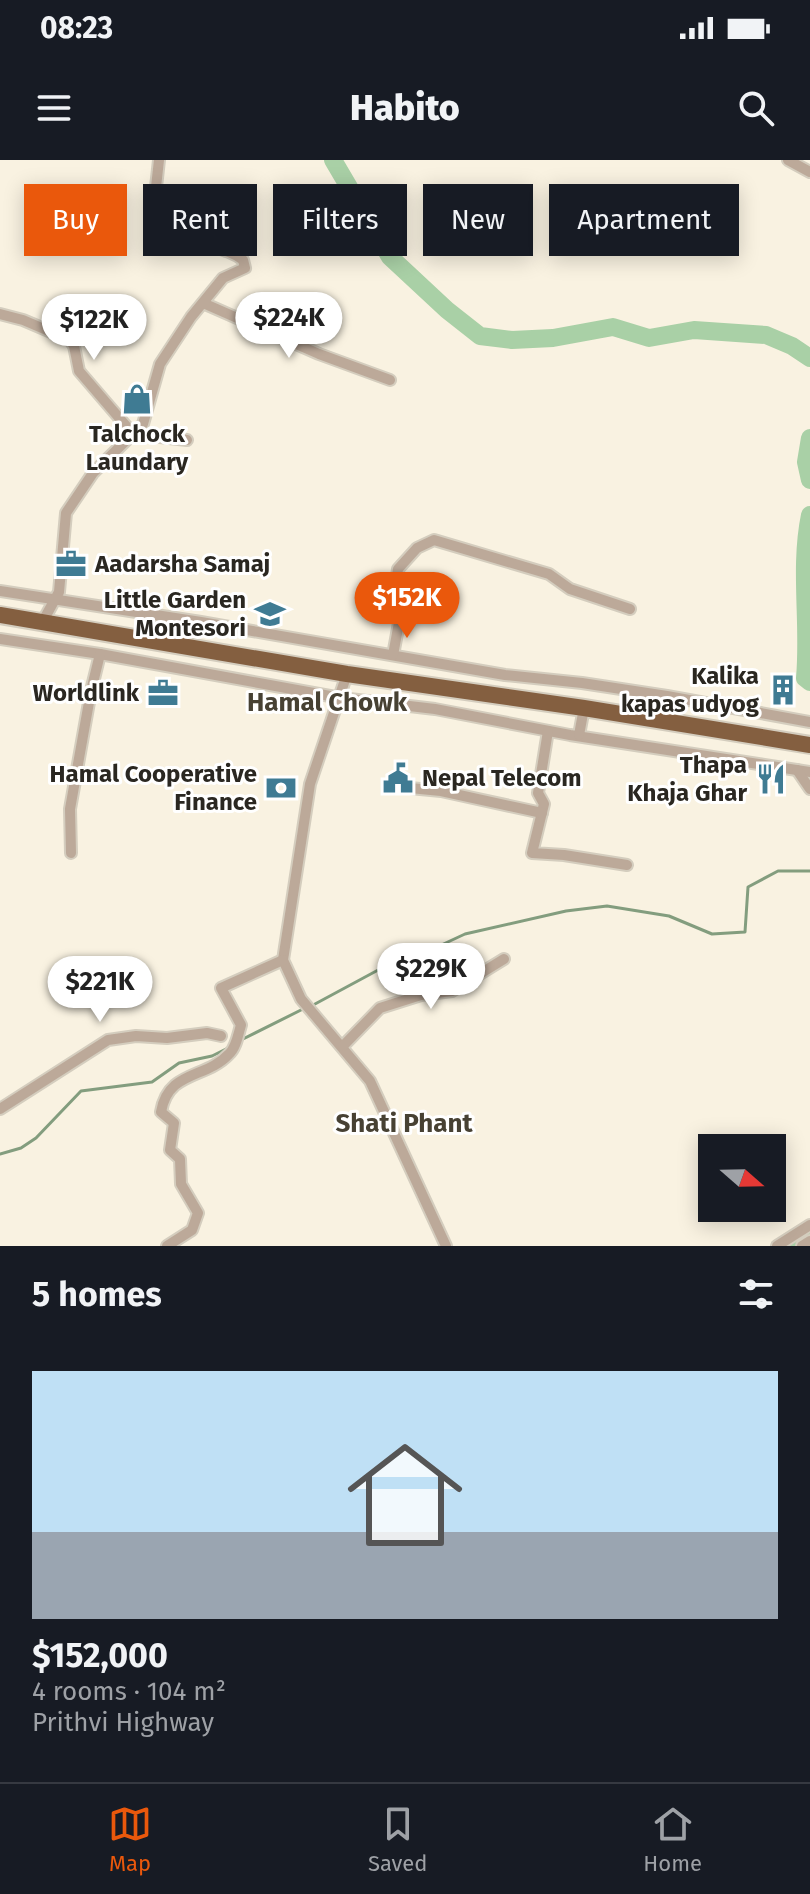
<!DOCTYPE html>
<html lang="en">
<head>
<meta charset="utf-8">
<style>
	body { margin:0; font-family:"Fira Sans",sans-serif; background:#20242c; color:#f1f3f6; height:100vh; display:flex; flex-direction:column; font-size:30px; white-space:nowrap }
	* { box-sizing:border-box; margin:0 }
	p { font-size:26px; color:#9ea1a6 }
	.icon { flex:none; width:44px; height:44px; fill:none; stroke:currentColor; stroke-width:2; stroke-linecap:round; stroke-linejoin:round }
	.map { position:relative; height:1086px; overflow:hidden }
	.details { display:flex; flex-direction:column; background:#171b24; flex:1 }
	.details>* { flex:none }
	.banner { position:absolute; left:24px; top:24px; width:762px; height:72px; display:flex; gap:16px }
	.needle { width:52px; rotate:110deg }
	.buttons { position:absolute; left:698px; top:974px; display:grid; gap:16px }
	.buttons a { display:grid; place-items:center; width:88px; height:88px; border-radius:0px; background:#171b24; box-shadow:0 4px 20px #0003; font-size:40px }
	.price { position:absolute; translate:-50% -68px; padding:0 18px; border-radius:28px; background:#fff; color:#222; font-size:26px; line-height:52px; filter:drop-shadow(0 2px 4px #0008) }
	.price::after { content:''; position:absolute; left:50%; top:48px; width:24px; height:18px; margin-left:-12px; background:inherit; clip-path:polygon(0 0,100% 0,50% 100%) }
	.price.current { background:#ea580c; color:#fff }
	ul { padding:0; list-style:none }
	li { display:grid; align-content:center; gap:16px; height:424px; padding:0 32px }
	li+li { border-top:2px solid #363941 }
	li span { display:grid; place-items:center; height:248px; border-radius:0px; color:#555 }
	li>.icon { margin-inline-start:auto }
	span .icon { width:144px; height:144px; fill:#fffc; stroke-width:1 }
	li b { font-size:34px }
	h2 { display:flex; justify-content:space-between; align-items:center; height:96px; padding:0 32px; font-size:34px }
	.chip { padding:0 28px; border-radius:0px; background:#171b24; box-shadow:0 4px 20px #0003; font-size:28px; line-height:72px }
	.chip.current { background:#ea580c; color:#fff }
	.status { display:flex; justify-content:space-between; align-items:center; height:56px; padding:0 40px; background:#171b24; direction:ltr }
	.status svg { height:22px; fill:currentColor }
	header { display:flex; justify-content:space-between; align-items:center; height:104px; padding:0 32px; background:#171b24; font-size:36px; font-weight:800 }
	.tab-bar { display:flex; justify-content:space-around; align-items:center; height:112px; border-top:2px solid #363941; background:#171b24; font-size:22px; color:#9ea1a6 }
	.tab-bar a { display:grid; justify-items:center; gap:4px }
	.tab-bar .current { color:#ea580c }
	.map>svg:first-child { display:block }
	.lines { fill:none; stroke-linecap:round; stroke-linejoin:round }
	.stream { stroke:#839d7e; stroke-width:3 }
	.canal { stroke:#a9d0a6; stroke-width:11 }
	.river { stroke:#a9d0a6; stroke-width:18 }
	.minor-casing { stroke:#d4cdbe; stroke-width:14 }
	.trunk-casing { stroke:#d4cdbe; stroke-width:20 }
	.minor { stroke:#bca999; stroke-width:10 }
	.trunk { stroke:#845f40; stroke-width:16 }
	.labels { text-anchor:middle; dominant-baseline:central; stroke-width:6; stroke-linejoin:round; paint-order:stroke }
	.poi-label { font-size:24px; font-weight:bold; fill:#2a2721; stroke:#fff; text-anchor:end }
	.neighbourhood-label { font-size:26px; font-weight:bold; fill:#474133; stroke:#fff }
</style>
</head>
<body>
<div class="status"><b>08:23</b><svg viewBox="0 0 49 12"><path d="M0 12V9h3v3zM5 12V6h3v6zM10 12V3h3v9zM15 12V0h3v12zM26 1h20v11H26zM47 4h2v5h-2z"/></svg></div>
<header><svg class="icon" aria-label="menu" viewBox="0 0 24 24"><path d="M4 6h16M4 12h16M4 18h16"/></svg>Habito<svg class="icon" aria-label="search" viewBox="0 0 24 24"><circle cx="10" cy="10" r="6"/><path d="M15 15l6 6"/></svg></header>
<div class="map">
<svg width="810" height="1086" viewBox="0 0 810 1086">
	<rect width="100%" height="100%" fill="#f9f2e1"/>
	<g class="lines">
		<g class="stream">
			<polyline points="315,844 393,802 422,794 465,774 566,751 607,746 669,756 712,774 745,772 748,727 778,711 810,711"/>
			<polyline points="239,881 303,849"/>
			<polyline points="0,994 21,988 36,978 81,931 152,922 179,903 212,896 230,887"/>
		</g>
		<polyline class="canal" points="789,1086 810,1072"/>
		<g class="river">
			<polyline points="333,0 390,97 447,150 480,176 512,180 553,178 613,167 649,178 694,170 766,175 792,186 810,198"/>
			<polyline points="810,278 806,302 810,320"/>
			<path d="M810,355C799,408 810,464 805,518L810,522"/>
		</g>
		<g class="minor-casing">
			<g id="minor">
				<polyline points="788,0 810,12"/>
				<polyline points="203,143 319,194 390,220"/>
				<polyline points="0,154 23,160 70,180 74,186 79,211 133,274 187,280"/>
				<polyline points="0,431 201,462 505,515 582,523 667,536 810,562"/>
				<path d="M43,461L59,432L66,353L93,313L143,264L160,204L191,157L223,118L245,108L243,100C225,85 196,88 180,72C171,63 163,47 155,36L159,0"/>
				<polyline points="0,479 100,494 341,538 435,549 570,575 810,612"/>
				<polyline points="393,495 401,452 394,435 398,409 417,388 434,380 549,414 570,429 630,449"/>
				<polyline points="347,514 310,624 283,800 301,839 370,921 446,1086"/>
				<polyline points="548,571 538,633 544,644 532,693 564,695 627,705"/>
				<polyline points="579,575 584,548"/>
				<polyline points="797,610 810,629"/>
				<polyline points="410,628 441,631 542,653"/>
				<polyline points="71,693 70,649 91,531 100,494"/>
				<polyline points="343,886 380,848 421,835 452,831 504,799"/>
				<polyline points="0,949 108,880 136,876 167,878 207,873 221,876"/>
				<path d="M167,1086L192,1070L198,1053L181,1024L180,999L170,990L174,963L161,952C168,910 206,919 229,894C236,888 238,875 241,865L221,828L283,800"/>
				<polyline points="777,1086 810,1065"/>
				<polyline points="802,1086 810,1081"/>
			</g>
		</g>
		<g class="trunk-casing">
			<polyline id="trunk" points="0,455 347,514 584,548 810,585"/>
		</g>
		<use href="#minor" class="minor"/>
		<use href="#trunk" class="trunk"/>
	</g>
	<defs>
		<g id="shop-bare" transform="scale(2.4)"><path d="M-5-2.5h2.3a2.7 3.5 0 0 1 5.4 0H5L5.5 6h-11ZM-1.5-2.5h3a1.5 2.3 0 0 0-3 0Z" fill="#3f7b93" stroke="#fff" stroke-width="2.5" paint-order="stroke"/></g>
		<g id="office-bare" transform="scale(2.4)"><path d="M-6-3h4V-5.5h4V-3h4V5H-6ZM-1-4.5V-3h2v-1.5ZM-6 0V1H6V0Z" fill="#3f7b93" stroke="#fff" stroke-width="2.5" paint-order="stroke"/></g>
		<g id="school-bare" transform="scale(2.4)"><path d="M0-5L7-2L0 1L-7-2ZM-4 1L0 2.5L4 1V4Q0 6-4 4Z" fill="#3f7b93" stroke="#fff" stroke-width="2.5" paint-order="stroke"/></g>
		<g id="building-bare" transform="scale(2.4)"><path d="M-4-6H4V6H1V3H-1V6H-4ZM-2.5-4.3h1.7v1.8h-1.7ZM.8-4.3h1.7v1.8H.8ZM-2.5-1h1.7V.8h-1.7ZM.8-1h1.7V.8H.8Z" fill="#3f7b93" stroke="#fff" stroke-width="2.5" paint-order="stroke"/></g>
		<g id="civic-bare" transform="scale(2.4)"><path d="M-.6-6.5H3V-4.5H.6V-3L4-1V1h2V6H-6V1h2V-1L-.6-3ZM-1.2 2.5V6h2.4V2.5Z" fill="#3f7b93" stroke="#fff" stroke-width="2.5" paint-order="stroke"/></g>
		<g id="restaurant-bare" transform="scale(2.4)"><path d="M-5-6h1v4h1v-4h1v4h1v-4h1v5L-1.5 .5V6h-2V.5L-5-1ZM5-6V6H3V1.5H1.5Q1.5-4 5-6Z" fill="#3f7b93" stroke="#fff" stroke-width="2.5" paint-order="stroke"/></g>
		<g id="bank-bare" transform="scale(2.4)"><path d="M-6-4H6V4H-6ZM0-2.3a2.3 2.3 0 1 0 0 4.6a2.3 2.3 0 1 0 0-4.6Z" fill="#3f7b93" stroke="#fff" stroke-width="2.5" paint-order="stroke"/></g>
	</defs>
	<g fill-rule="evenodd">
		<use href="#shop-bare" x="137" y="239"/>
		<use href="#office-bare" x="71" y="404"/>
		<use href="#school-bare" x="270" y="454"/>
		<use href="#building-bare" x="783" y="530"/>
		<use href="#office-bare" x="163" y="533"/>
		<use href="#civic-bare" x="398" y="618"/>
		<use href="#restaurant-bare" x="771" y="619"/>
		<use href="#bank-bare" x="281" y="628"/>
	</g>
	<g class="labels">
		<g class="poi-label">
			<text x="137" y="274" text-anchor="middle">Talchock<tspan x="137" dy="28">Laundary</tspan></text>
			<text x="95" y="404" text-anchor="start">Aadarsha Samaj</text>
			<text x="246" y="440">Little Garden<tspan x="246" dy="28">Montesori</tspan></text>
			<text x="759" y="516">Kalika<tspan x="759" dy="28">kapas udyog</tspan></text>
			<text x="139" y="533">Worldlink</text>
			<text x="747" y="605">Thapa<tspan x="747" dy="28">Khaja Ghar</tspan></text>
			<text x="257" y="614">Hamal Cooperative<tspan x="257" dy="28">Finance</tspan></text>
			<text x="422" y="618" text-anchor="start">Nepal Telecom</text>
		</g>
		<g class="neighbourhood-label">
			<text x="327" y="542">Hamal Chowk</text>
			<text x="404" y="963">Shati Phant</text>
		</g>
	</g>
</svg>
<div class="buttons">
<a><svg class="needle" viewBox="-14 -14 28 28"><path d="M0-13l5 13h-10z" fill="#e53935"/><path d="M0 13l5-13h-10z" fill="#9ea1a6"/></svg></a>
</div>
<b class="price" style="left:289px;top:200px">$224K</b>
<b class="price" style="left:94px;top:202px">$122K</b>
<b class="price current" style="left:407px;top:480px">$152K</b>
<b class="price" style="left:431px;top:851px">$229K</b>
<b class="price" style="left:100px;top:864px">$221K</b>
<div class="banner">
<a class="chip current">Buy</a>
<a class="chip">Rent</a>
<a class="chip">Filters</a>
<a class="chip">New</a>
<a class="chip">Apartment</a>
</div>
</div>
<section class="details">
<h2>5 homes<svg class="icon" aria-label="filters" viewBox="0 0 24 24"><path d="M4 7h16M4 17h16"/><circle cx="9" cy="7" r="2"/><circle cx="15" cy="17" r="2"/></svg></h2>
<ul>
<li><span style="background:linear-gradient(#bfe0f5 65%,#9aa5b1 0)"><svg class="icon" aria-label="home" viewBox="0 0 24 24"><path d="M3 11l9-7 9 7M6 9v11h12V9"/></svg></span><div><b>$152,000</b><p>4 rooms · 104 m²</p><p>Prithvi Highway</p></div></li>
</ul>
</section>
<nav class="tab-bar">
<a class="current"><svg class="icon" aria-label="map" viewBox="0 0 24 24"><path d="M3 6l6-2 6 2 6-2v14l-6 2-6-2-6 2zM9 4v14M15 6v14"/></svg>Map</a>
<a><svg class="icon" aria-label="saved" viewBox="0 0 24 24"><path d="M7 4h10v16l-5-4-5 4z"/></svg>Saved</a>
<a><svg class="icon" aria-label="home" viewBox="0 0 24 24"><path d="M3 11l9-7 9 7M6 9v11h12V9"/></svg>Home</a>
</nav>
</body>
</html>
